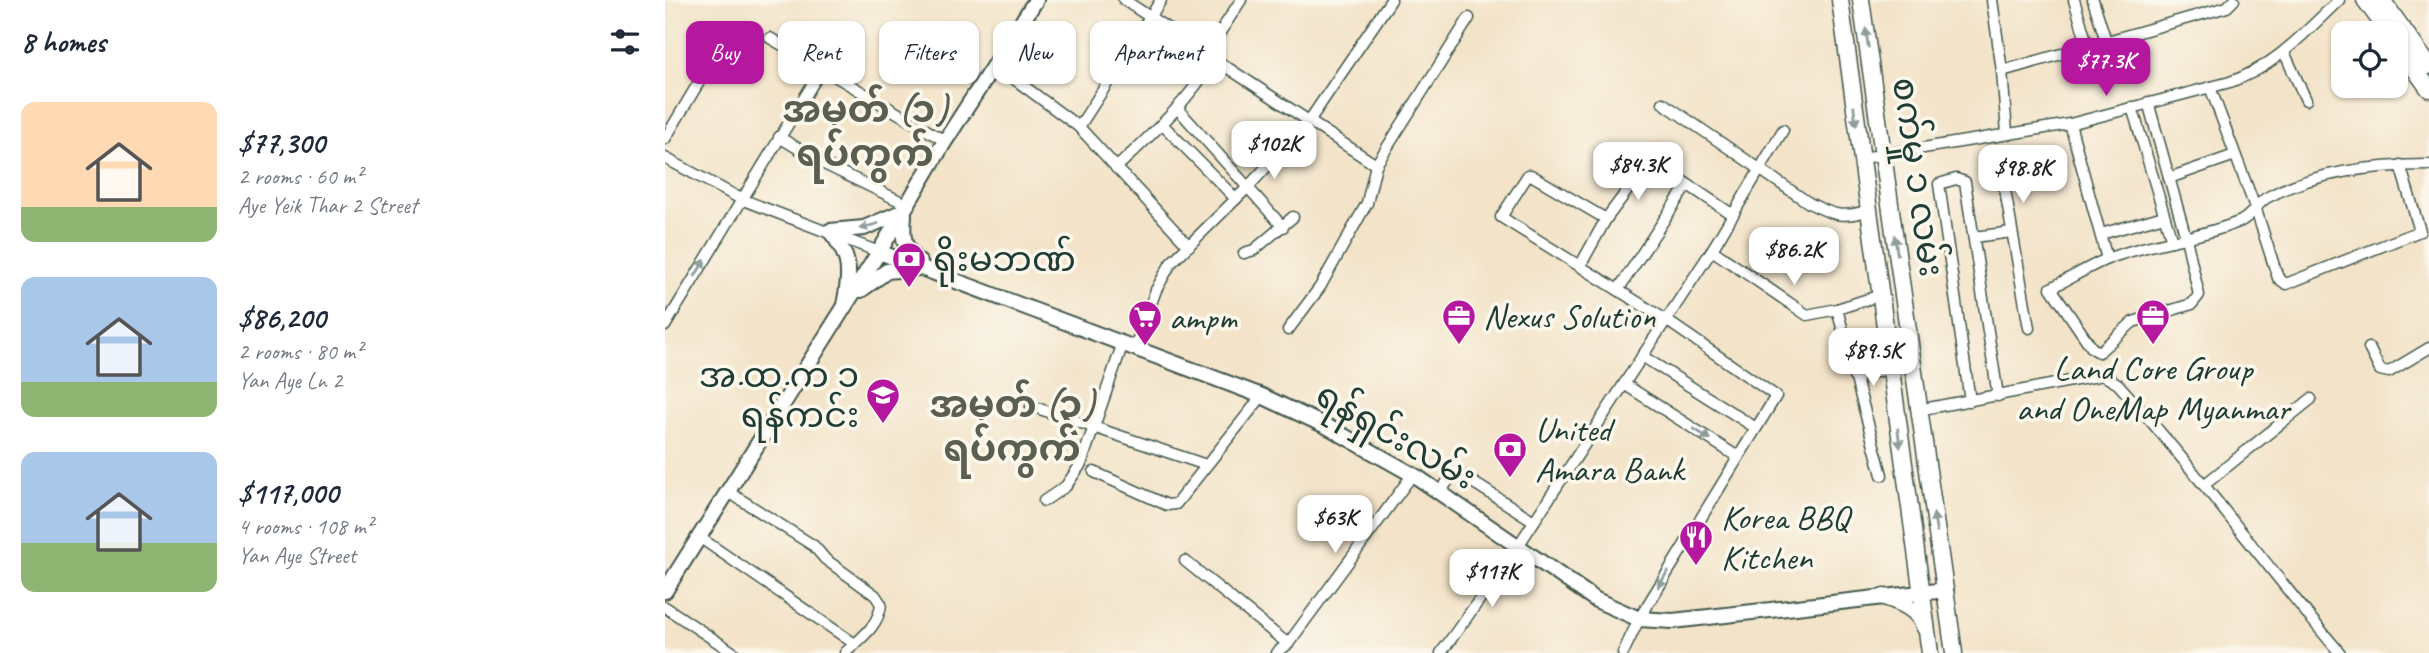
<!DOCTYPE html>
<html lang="en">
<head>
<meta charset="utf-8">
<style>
	body { margin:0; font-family:Caveat,"Noto Sans Myanmar",sans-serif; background:#f6f6f7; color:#1f2937; height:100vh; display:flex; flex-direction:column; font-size:26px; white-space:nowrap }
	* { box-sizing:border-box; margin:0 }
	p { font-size:23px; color:#747a83 }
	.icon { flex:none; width:38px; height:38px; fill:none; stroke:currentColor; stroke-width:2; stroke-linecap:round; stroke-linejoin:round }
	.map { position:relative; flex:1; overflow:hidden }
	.panel { display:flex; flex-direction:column; background:#fff; width:665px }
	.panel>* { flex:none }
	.banner { position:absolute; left:21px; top:21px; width:665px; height:63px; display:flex; gap:14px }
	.fabs { position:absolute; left:1666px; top:21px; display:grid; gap:14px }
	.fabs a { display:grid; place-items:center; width:77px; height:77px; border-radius:14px; background:#fff; box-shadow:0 2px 5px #0004; font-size:35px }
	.price { position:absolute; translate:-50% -60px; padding:0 16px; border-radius:14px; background:#fff; color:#222; font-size:23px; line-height:46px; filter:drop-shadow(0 2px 4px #0008) }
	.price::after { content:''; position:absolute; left:50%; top:42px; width:21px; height:16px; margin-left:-10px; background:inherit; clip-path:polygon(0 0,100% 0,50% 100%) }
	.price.current { background:#b5179e; color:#fff }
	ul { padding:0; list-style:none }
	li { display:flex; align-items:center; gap:21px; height:175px; padding:0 21px }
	li span { display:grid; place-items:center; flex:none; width:196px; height:140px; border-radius:14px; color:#555 }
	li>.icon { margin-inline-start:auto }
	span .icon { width:84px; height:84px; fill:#fffc; stroke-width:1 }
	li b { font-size:30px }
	h2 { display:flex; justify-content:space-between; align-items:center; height:84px; padding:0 21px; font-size:30px }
	.chip { padding:0 24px; border-radius:14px; background:#fff; box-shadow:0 2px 5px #0004; font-size:24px; line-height:63px }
	.chip.current { background:#b5179e; color:#fff }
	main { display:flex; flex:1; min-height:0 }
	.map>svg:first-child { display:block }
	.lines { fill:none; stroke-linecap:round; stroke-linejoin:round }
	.street-casing { stroke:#3f564a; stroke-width:13 }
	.secondary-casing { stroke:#3f564a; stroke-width:18 }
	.primary-casing { stroke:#3f564a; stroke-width:19 }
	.street { stroke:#fff; stroke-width:10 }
	.secondary { stroke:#fff; stroke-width:14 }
	.primary { stroke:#fff; stroke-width:16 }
	.oneway { fill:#8f9e9a }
	.labels { text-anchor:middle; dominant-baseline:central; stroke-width:7; stroke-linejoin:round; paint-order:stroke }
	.street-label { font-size:35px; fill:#1f3d34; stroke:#fbf7ec }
	.poi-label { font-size:35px; fill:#1f3d34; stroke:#fbf7ec; text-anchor:start }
	.quarter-label { font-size:38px; font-weight:bold; fill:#5a5f51; stroke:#fbf7ec }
</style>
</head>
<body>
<main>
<section class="panel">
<h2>8 homes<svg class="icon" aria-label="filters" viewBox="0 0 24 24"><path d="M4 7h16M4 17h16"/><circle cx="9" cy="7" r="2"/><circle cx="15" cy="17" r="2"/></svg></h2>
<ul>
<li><span style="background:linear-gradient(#ffd9b3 75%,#8fb573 0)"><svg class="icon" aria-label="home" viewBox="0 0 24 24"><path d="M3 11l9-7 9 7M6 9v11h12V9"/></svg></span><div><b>$77,300</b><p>2 rooms · 60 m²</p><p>Aye Yeik Thar 2 Street</p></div></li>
<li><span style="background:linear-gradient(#a9c7e8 75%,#8fb573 0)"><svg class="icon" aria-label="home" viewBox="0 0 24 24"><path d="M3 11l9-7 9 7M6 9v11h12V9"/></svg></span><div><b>$86,200</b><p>2 rooms · 80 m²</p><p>Yan Aye Ln 2</p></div></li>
<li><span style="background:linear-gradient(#a9c7e8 65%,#8fb573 0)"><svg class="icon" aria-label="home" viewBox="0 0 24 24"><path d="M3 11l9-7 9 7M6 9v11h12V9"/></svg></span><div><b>$117,000</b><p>4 rooms · 108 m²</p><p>Yan Aye Street</p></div></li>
</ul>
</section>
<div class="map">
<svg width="1764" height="653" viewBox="0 0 1764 653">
	<rect width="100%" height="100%" fill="#fbf7ec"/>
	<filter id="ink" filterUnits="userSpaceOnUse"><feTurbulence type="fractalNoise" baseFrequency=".0143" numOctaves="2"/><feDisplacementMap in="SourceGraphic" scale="14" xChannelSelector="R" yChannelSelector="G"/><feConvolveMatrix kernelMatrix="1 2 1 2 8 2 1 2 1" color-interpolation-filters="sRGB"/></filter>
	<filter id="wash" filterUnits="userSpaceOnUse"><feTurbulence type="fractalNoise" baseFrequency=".00686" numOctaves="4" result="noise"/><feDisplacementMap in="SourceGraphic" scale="28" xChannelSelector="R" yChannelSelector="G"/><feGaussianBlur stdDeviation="1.57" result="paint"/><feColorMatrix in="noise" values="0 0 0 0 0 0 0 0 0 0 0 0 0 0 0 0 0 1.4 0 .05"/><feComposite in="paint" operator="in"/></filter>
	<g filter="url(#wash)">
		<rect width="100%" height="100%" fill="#f3e3c8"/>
	</g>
	<g filter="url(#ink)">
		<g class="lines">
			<g class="street-casing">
				<g id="street">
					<polyline points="459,0 711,165"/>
					<polyline points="1327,0 1337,71 1342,133"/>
					<polyline points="1409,0 1423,47"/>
					<polyline points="1428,0 1441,41"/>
					<polyline points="105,38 280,141"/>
					<polyline points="1619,52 1641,100"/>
					<polyline points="541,54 576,0"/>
					<polyline points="329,64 414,127 524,246"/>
					<polyline points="1337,71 1562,7 1569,0"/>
					<polyline points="1545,87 1591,210 1613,278 1621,284 1755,231 1735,165"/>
					<path d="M1483,102L1521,238L1534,295L1527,304L1468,322L1434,352L1427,348L1386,288C1404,279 1423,267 1442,259C1485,242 1533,239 1576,221C1588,215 1593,202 1603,197C1651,171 1711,165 1764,165"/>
					<path d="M998,103L1144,203C1168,215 1178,219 1204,210"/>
					<polyline points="1467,107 1507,241"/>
					<polyline points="513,109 618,227"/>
					<polyline points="497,124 571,199"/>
					<polyline points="1405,124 1442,259"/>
					<polyline points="414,127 496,0"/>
					<polyline points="114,137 159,164 243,205"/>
					<polyline points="0,139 37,77"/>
					<polyline points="0,158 76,199 214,252"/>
					<path d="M1197,158L1405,124L1565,82C1610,67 1640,32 1674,0"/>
					<path d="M451,168C487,134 523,102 549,59"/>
					<polyline points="1504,178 1570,155"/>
					<polyline points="1339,184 1364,328"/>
					<polyline points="941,219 866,175 863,175 836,217 1001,320 1111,396 974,619 958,653"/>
					<polyline points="1436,234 1499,216"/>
					<polyline points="1309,237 1347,232"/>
					<polyline points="1047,250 1142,315 1172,309 1216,295"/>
					<polyline points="579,253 589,250 628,217"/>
					<polyline points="915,266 941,219 979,168 984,164 992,164 1068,215"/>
					<polyline points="953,290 1022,185"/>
					<polyline points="1172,309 1217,475"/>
					<polyline points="0,326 158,67"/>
					<polyline points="623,330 655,287 702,203 711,165 804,18"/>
					<polyline points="470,347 491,290 506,263 582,188 644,121 726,0"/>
					<polyline points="1704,348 1715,370 1724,372 1764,348"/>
					<polyline points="977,356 1091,428"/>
					<polyline points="1189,377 1224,369"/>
					<polyline points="959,384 1073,457"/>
					<polyline points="1305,401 1274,184 1291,179 1300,182 1333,396"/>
					<polyline points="366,406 541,465"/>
					<path d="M1253,410L1438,375L1453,384C1531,470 1599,564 1675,653"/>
					<polyline points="429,472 502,505 511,504 597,396"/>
					<polyline points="1539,485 1646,399"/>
					<path d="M62,491L149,546L160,559L210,595L216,604C214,626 195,639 180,653"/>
					<polyline points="775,492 790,471 869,521"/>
					<polyline points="379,501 401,486 416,464 458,343"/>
					<polyline points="34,537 190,644"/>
					<polyline points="520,561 623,644"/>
					<polyline points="0,607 69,653"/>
					<polyline points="611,653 623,644 748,474"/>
					<polyline points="776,653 853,546 959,384 1047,250 1118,130"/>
				</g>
			</g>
			<g class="secondary-casing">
				<g id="secondary">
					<path d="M239,216C237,236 238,250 255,263"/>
					<path d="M165,231C185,256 186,270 180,300"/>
					<polyline points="165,231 199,228 239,211"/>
					<polyline points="214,252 597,396 663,427 752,477 931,600 974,619 1008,621 1281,590"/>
					<polyline points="196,290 222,271 253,268"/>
					<polyline points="0,591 214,252 280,141 371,0"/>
				</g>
			</g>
			<g class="primary-casing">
				<g id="primary">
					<polyline points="1175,0 1265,653"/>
					<polyline points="1196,0 1289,653"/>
					<polyline points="1700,0 1724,33"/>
					<polyline points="1717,0 1764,66"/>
					<polyline points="1731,43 1764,89"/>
					<path d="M1219,597C1237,603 1253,609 1260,628"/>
				</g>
			</g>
			<use href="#street" class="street"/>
			<use href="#secondary" class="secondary"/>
			<use href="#primary" class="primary"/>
		</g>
		<defs><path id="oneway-solid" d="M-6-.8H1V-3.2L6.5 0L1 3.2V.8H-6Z" transform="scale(1.75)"/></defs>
		<g class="oneway">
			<use href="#oneway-solid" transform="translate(1202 38) rotate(-98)"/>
			<use href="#oneway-solid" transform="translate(1190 116) rotate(83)"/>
			<use href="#oneway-solid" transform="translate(204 226) rotate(164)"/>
			<use href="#oneway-solid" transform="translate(1231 245) rotate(-98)"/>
			<use href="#oneway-solid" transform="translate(35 268) rotate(-59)"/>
			<use href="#oneway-solid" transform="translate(1037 434) rotate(33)"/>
			<use href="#oneway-solid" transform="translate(1234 438) rotate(82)"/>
			<use href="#oneway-solid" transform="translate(1270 523) rotate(-99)"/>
			<use href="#oneway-solid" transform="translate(998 579) rotate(122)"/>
		</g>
	</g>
	<defs>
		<g id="bank-pin" transform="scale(1.75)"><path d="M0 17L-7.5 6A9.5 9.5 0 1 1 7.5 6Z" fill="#b5179e" stroke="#fbf7ec"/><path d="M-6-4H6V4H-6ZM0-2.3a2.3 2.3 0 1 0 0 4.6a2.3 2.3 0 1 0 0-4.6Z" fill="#fff"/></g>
		<g id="office-pin" transform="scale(1.75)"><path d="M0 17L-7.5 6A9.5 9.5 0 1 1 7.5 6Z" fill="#b5179e" stroke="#fbf7ec"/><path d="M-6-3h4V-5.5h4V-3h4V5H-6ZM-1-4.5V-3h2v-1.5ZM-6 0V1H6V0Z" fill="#fff"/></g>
		<g id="supermarket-pin" transform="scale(1.75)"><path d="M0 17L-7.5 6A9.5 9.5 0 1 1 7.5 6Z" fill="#b5179e" stroke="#fbf7ec"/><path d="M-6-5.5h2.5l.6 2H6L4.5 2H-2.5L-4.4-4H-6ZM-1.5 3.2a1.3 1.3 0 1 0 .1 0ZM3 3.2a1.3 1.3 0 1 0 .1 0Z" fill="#fff"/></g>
		<g id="school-pin" transform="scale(1.75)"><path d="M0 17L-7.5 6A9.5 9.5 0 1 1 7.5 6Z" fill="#b5179e" stroke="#fbf7ec"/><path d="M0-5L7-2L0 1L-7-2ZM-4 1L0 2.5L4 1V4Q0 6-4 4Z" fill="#fff"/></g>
		<g id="restaurant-pin" transform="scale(1.75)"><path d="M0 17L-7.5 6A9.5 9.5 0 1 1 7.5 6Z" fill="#b5179e" stroke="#fbf7ec"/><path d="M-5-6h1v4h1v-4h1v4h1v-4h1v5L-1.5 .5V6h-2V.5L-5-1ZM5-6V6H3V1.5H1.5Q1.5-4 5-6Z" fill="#fff"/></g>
	</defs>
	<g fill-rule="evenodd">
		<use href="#bank-pin" x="244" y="259"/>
		<use href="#office-pin" x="794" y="316"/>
		<use href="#office-pin" x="1488" y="316"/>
		<use href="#supermarket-pin" x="480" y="317"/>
		<use href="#school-pin" x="218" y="395"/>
		<use href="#bank-pin" x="845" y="449"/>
		<use href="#restaurant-pin" x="1031" y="537"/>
	</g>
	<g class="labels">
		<g class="street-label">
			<text transform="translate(1253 177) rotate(82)">စက်မှု ၁ လမ်း</text>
			<text transform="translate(731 436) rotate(30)">ရန်ရှင်းလမ်း</text>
		</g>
		<g class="poi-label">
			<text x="268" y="259">ရိုးမဘဏ်</text>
			<text x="818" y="316">Nexus Solution</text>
			<text x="504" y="317">ampm</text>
			<text x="1488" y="368" text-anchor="middle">Land Core Group<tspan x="1488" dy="40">and OneMap Myanmar</tspan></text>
			<text x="194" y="375" text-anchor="end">အ.ထ.က ၁<tspan x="194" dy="40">ရန်ကင်း</tspan></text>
			<text x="870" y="429">United<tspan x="870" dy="40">Amara Bank</tspan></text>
			<text x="1056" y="517">Korea BBQ<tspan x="1056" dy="40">Kitchen</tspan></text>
		</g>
		<g class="quarter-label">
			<text x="200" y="109">အမှတ် (၁)<tspan x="200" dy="44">ရပ်ကွက်</tspan></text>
			<text x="347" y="404">အမှတ် (၃)<tspan x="347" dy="44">ရပ်ကွက်</tspan></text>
		</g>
	</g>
</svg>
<div class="fabs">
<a><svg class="icon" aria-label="locate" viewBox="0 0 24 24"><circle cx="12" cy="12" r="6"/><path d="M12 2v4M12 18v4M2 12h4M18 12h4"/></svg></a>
</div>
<b class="price current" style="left:1441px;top:98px">$77.3K</b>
<b class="price" style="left:609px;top:181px">$102K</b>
<b class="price" style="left:973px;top:202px">$84.3K</b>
<b class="price" style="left:1358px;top:205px">$98.8K</b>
<b class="price" style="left:1129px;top:287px">$86.2K</b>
<b class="price" style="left:1208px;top:388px">$89.5K</b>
<b class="price" style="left:670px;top:555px">$63K</b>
<b class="price" style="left:827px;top:609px">$117K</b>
<div class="banner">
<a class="chip current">Buy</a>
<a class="chip">Rent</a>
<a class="chip">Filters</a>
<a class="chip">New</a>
<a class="chip">Apartment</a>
</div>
</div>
</main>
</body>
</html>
